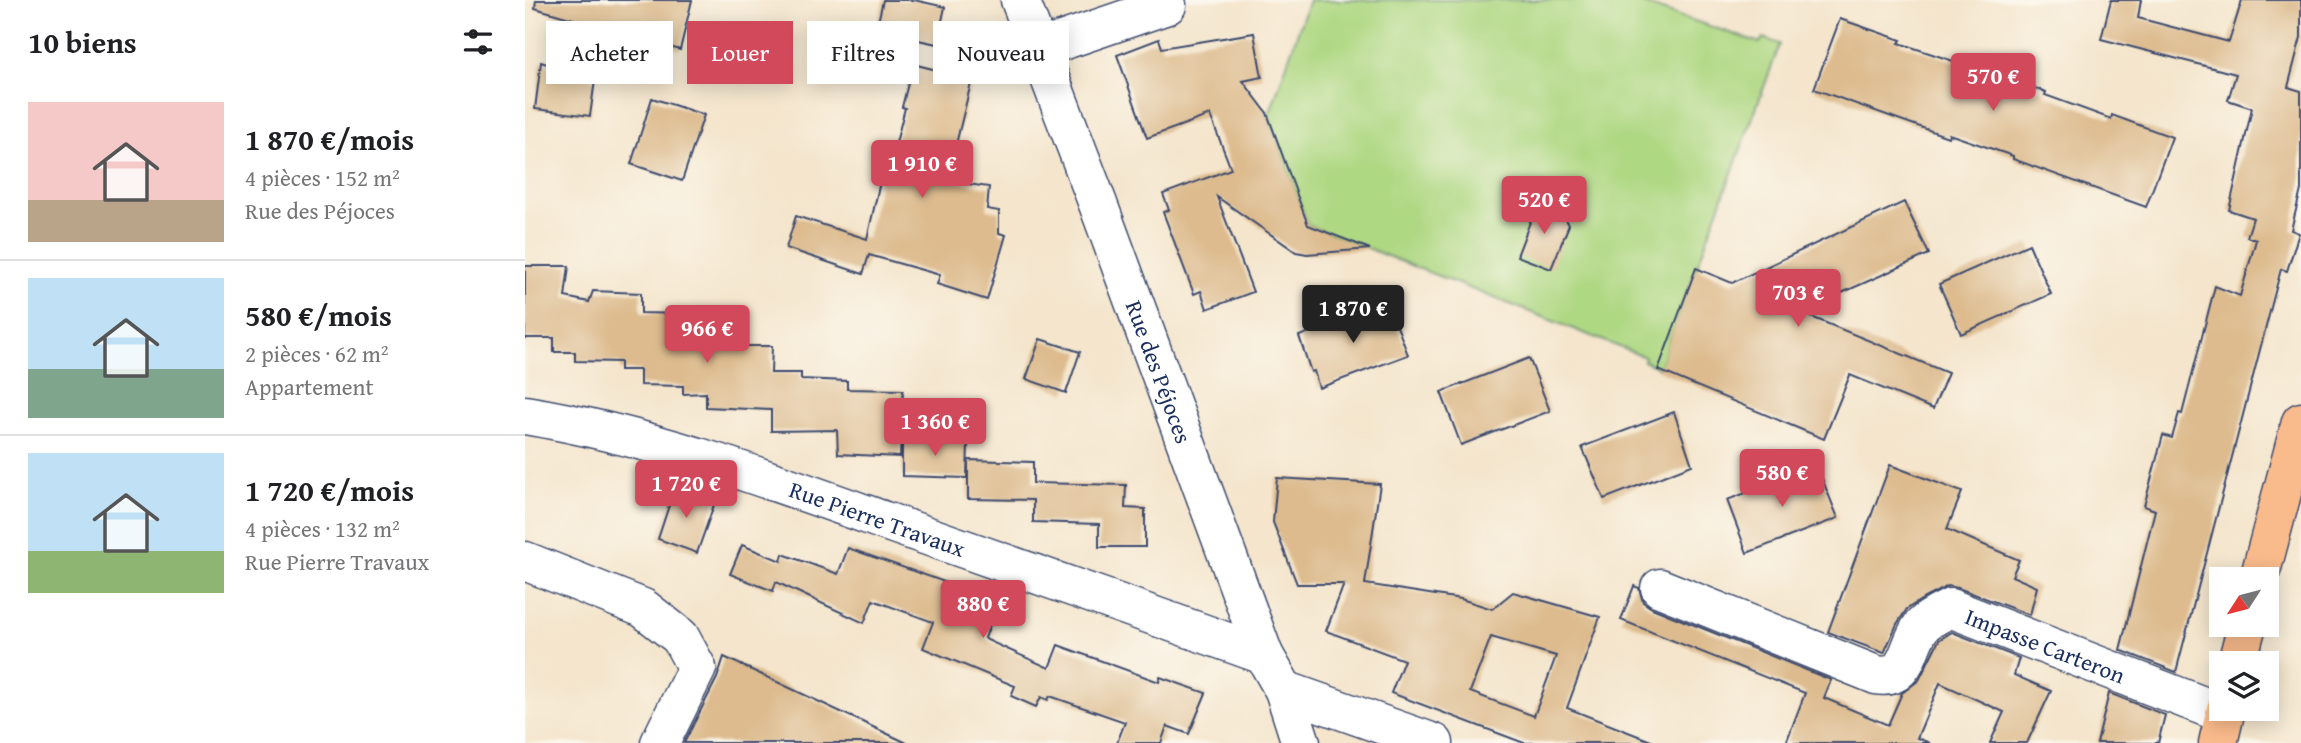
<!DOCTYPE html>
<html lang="fr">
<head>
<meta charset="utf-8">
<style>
	body { margin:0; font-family:"Gentium Book Plus",serif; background:#f2f2f2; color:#202124; height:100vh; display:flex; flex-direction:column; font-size:26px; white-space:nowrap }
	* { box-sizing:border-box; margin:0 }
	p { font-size:23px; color:#757577 }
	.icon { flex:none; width:38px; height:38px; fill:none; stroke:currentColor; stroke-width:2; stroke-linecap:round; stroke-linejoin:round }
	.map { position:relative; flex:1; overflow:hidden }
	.sheet { display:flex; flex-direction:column; background:#fff; width:525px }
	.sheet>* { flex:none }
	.guide { position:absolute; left:21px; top:21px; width:665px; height:63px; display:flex; gap:14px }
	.needle { width:46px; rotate:234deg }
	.tools { position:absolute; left:1684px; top:567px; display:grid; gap:14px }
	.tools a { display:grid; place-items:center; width:70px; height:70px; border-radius:0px; background:#fff; box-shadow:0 4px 18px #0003; font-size:35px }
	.price { position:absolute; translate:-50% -60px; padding:0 16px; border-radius:7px; background:#d1495b; color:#fff; font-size:23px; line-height:46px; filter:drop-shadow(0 2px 4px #0008) }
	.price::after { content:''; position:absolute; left:50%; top:42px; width:21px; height:16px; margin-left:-10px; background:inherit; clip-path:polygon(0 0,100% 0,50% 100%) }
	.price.selected { background:#222; color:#fff }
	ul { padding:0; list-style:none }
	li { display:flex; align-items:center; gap:21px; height:175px; padding:0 28px }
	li+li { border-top:2px solid #e0e0e0 }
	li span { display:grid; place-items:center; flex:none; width:196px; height:140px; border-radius:0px; color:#555 }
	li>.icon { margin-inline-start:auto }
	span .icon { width:84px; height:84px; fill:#fffc; stroke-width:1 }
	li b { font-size:30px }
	h2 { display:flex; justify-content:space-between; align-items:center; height:84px; padding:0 28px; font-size:30px }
	.tag { padding:0 24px; border-radius:0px; background:#fff; box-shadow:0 4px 18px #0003; font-size:24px; line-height:63px }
	.tag.selected { background:#d1495b; color:#fff }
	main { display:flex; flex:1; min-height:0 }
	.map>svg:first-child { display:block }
	.green { fill:#afd883; stroke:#658470; stroke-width:2 }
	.building { fill:#ddbb8e; fill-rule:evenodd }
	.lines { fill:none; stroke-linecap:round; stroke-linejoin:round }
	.minor-casing { stroke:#3c4a6e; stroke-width:41 }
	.major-casing { stroke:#3c4a6e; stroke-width:41 }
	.minor { stroke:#fff; stroke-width:38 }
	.major { stroke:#fabb8c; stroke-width:38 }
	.labels { text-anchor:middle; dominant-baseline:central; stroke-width:5; stroke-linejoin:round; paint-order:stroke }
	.street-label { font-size:23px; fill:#1b2f5e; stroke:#fbf7ec }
</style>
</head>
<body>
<main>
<section class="sheet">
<h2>10 biens<svg class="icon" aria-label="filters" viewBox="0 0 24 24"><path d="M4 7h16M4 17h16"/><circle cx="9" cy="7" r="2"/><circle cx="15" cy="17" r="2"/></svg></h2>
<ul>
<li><span style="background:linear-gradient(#f6c9c9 70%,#b9a48a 0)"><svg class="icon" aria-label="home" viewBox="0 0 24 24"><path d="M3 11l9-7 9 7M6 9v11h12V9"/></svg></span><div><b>1 870 €/mois</b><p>4 pièces · 152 m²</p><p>Rue des Péjoces</p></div></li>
<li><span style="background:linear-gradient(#bfe0f5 65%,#7fa58c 0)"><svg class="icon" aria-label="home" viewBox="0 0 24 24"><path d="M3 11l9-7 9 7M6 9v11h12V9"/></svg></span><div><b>580 €/mois</b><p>2 pièces · 62 m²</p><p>Appartement</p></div></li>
<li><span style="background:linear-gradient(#bfe0f5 70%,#8fb573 0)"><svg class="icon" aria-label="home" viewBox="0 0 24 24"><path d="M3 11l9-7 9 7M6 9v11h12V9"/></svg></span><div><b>1 720 €/mois</b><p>4 pièces · 132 m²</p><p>Rue Pierre Travaux</p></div></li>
</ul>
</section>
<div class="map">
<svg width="1776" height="743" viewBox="0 0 1776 743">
	<rect width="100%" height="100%" fill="#fbf7ec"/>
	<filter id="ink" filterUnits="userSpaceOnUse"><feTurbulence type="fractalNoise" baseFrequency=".0143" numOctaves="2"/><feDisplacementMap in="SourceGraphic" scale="14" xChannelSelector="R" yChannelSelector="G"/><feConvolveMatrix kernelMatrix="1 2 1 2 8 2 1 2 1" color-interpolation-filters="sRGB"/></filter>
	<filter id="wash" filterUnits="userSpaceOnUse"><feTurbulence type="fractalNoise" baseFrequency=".00686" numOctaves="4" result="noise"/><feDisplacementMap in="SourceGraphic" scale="28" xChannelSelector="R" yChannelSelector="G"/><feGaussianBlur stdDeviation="1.57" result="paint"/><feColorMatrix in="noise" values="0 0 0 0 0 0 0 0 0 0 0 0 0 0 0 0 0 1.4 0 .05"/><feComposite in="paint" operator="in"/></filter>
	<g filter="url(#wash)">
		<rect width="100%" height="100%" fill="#f4e5cc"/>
		<polygon class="green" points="784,0 1107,0 1235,43 1238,38 1255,44 1134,368 1119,361 1120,357 783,225 742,113 745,112"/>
		<g id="blocks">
			<g class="building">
				<polygon points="11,0 167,0 155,50 10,8"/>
				<polygon points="358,0 389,0 420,7 412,44 351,31"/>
				<polygon points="1586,0 1616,0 1613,18 1704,42 1717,0 1776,0 1776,37 1763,87 1776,91 1776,190 1766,230 1774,233 1762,271 1756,269 1651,672 1595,650 1630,510 1619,506 1638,435 1647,438 1654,413 1657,414 1690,286 1715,296 1731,240 1722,237 1728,218 1704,210 1727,108 1703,100 1711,74 1576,39"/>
				<polygon points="1315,19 1376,40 1374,43 1521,92 1520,95 1586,119 1587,115 1647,137 1621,207 1488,159 1488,156 1424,134 1423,137 1289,89"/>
				<polygon points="729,33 737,77 718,81 742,113 783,225 845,249 782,254 771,252 692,197 728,292 682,309 676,291 669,294 638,212 644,210 638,194 706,169 685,115 622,138 592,55 634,39 637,48"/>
				<polygon points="16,62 70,80 65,116 10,109"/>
				<polygon points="388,64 447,79 422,181 464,187 462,209 474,211 474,233 481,235 462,300 412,284 415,275 344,255 338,274 261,248 271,216 342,239 357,173 363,174 380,108 377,107"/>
				<polygon points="127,98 179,115 157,181 106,164"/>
				<polygon points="1379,202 1404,254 1274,312 1423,373 1408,409 1325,375 1299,439 1133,370 1171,268 1207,283"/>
				<polygon points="1033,204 1044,225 1026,269 992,256 1010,209"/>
				<polygon points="1504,244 1526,294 1436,334 1414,284"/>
				<polygon points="0,266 44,266 40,297 64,302 68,291 116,293 116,313 159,314 160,337 207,337 207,346 247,346 246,373 276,373 276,379 322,381 322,389 378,390 375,457 313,454 312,430 246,431 246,410 181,407 181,393 158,394 158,386 115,385 115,370 95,370 95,362 50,361 50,352 29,352 29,338 0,338"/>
				<polygon points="863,302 883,355 794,388 789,371 786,372 774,336"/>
				<polygon points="515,339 555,352 541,393 501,379"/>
				<polygon points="1004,358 1025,411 936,445 916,392"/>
				<polygon points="1149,412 1167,465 1079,499 1057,447"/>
				<polygon points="377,438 443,441 442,478 377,476"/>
				<polygon points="443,460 508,462 508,483 601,485 600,508 620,509 620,547 574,547 574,524 508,522 508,500 443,499"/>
				<polygon points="1365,465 1437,492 1422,529 1494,560 1487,576 1512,587 1505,615 1433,588 1423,586 1399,598 1382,609 1372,624 1359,653 1303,632"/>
				<polygon points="1292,466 1313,518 1222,553 1202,500"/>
				<path d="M752,478L855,484L840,584L936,599L967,609L988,592L1075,617L1042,708L1126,741V743H999L866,693L879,660L801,631L819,584H772L748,522ZM966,637L1031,656L1009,716L945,692Z"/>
				<polygon points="150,487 190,502 172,553 133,539"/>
				<polygon points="217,545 256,561 258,554 313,574 323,548 474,601 460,638 462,640 524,668 533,645 634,682 635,677 681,693 664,734 642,726 636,743 592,743 600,722 525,696 523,700 516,697 511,707 486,696 490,686 398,648 408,622 348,600 339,623 251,582 248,591 205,574"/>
				<polygon points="1109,586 1114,588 1118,602 1127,608 1306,680 1299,698 1363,725 1377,693 1394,680 1414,640 1427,632 1494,658 1489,675 1526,691 1502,743 1465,743 1479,712 1415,683 1392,738 1405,743 1261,743 1280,693 1096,620"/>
				<polygon points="199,657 382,743 159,743 192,678"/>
				<polygon points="1584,693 1640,715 1633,743 1572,743"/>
			</g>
		</g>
	</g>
	<g filter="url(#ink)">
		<use href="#blocks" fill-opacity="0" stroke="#3c4a6e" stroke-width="2"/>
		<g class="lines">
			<g class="minor-casing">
				<g id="minor">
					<path id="s1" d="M495,0L573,204L739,655L759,690L776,743"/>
					<polyline points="513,49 642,5"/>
					<path id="s2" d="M0,415C123,435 243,479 360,521C486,565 613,610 739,655"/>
					<polyline points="0,561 118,608 155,637 172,668 135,743"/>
					<path id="s3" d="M1135,588L1351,675C1384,681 1381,648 1396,627C1402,619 1417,613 1425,608L1699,714"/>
					<polyline points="759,690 909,743"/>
				</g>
			</g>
			<g class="major-casing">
				<g id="major">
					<polyline points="1734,579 1776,422"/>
					<polyline points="1712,663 1722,625"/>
					<polyline points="1693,743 1701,709"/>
				</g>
			</g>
			<use href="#minor" class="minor"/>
			<use href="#major" class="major"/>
		</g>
	</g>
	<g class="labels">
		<g class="street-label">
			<text stroke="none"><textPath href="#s1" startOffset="397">Rue des Péjoces</textPath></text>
			<text stroke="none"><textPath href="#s2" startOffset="368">Rue Pierre Travaux</textPath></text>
			<text stroke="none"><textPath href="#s3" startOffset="443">Impasse Carteron</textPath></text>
		</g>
	</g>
</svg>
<div class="tools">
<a><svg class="needle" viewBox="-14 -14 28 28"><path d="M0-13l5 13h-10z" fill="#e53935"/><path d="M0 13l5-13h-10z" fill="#757577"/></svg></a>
<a><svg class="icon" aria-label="layers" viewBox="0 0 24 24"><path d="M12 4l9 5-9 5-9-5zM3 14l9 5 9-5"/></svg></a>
</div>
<b class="price" style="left:1468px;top:113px">570 €</b>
<b class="price" style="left:397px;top:200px">1 910 €</b>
<b class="price" style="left:1019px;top:236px">520 €</b>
<b class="price" style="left:1273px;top:329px">703 €</b>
<b class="price selected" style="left:828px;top:345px">1 870 €</b>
<b class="price" style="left:182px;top:365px">966 €</b>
<b class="price" style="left:410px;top:458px">1 360 €</b>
<b class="price" style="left:1257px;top:509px">580 €</b>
<b class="price" style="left:161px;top:520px">1 720 €</b>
<b class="price" style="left:458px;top:640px">880 €</b>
<div class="guide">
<a class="tag">Acheter</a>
<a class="tag selected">Louer</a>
<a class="tag">Filtres</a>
<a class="tag">Nouveau</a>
</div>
</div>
</main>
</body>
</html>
